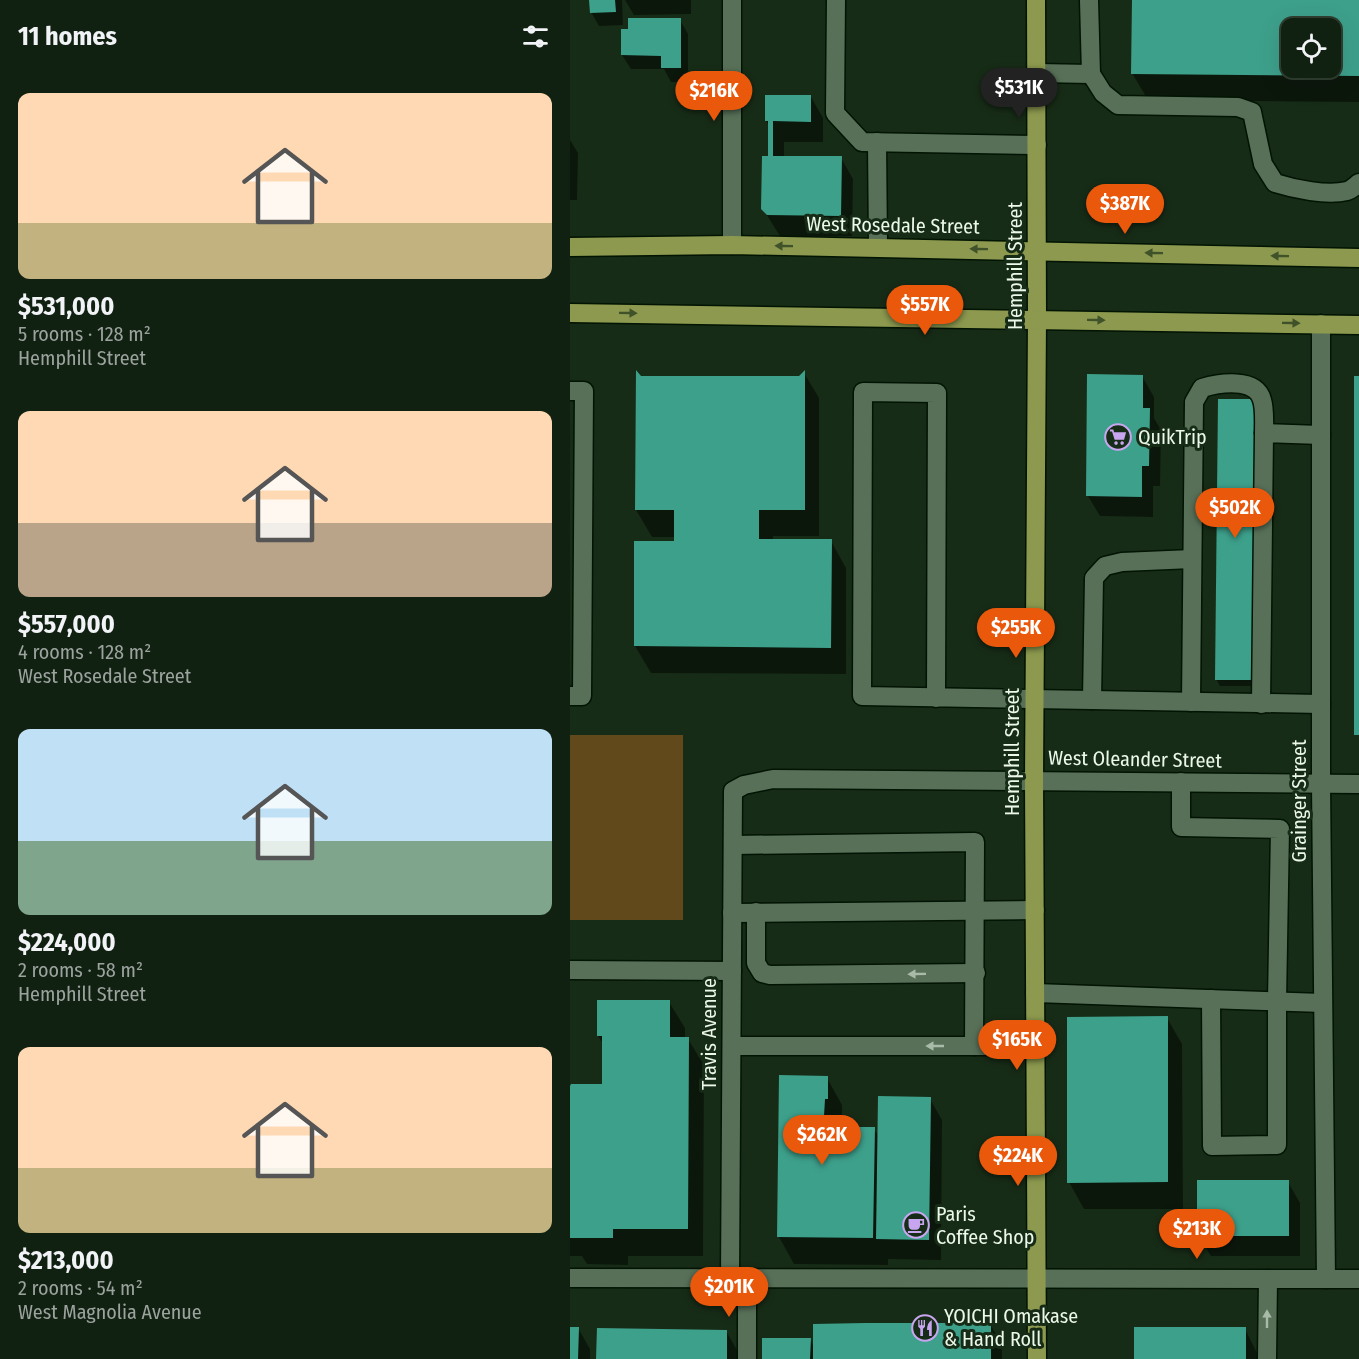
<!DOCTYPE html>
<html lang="en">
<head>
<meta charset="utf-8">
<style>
	body { margin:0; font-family:"Fira Sans Condensed",sans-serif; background:#1a291a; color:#f1f3f6; height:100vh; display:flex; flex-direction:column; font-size:22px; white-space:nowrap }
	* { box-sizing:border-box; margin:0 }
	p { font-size:20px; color:#9ca39f }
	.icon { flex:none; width:33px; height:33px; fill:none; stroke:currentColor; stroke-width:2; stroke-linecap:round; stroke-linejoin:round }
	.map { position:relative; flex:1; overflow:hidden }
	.panel { display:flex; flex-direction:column; background:#112111; width:570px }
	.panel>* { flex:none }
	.buttons { position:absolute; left:711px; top:18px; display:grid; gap:12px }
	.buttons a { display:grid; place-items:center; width:60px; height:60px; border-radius:12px; background:#112111; box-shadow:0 6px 24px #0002,0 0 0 2px #303e31; font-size:30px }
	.price { position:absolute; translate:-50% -51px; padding:0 14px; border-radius:21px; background:#ea580c; color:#fff; font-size:20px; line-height:39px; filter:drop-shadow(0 2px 3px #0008) }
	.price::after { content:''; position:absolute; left:50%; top:36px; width:18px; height:14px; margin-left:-9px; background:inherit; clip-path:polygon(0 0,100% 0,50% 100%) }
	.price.active { background:#222; color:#fff }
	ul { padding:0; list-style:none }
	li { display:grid; align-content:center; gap:12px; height:318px; padding:0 18px }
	li span { display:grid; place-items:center; height:186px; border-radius:12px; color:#555 }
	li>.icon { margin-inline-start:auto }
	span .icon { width:108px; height:108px; fill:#fffc; stroke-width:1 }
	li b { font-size:26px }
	h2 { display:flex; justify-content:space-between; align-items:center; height:72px; padding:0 18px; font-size:26px }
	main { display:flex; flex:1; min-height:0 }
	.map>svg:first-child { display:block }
	.green { fill:#62491b }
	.shadow { fill:#0007; fill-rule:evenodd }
	.building { fill:#3da08b; fill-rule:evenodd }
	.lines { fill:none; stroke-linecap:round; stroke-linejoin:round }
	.minor-casing { stroke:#021403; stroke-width:21 }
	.major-casing { stroke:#021403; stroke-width:21 }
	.minor { stroke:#587058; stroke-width:18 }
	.major { stroke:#8c994e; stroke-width:18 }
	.oneway { fill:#40522a }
	.oneway2 { fill:#a9bba8 }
	.labels { text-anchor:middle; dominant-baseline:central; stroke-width:6; stroke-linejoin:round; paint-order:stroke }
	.street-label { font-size:20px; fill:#ebf8ea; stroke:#172c17 }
	.poi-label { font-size:20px; fill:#ebf8ea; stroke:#172c17; text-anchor:start }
</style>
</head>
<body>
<main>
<section class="panel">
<h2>11 homes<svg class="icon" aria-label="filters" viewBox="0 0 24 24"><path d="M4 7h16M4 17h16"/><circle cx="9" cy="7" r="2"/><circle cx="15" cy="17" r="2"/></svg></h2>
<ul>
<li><span style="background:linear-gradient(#ffd9b3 70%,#c2b280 0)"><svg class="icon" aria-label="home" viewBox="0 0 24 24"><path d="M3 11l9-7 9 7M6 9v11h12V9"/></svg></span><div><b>$531,000</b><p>5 rooms · 128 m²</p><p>Hemphill Street</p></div></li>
<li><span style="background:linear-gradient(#ffd9b3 60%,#b9a48a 0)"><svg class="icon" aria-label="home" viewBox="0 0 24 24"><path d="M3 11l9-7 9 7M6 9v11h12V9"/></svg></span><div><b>$557,000</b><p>4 rooms · 128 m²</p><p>West Rosedale Street</p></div></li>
<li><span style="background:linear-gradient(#bfe0f5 60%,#7fa58c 0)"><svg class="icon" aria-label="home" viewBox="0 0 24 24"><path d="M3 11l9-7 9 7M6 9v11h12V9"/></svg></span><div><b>$224,000</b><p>2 rooms · 58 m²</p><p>Hemphill Street</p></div></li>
<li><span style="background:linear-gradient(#ffd9b3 65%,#c2b280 0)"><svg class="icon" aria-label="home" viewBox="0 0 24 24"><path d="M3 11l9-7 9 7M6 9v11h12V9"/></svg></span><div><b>$213,000</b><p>2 rooms · 54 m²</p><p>West Magnolia Avenue</p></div></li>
</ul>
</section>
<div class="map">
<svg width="789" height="1359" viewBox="0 0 789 1359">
	<rect width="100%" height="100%" fill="#172c17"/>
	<rect class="green" x="0" y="735" width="113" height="185"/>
	<g class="shadow">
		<polygon points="20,0 52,0 53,25 29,26 21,12"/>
		<polygon points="55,0 121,0 121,14 64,15"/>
		<path d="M563,0H789V102L578,100L562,73ZM722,28H760V68H722Z"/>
		<polygon points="110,20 118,34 118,82 101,82 94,69 61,69 52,55 53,31"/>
		<polygon points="241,97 253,118 253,142 214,142 214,157 271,158 283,179 282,236 210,236 193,209 199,157 200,127 196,121"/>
		<polygon points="0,140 8,153 7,200 0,200"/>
		<polygon points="234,373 249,398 249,536 203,536 203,541 261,541 276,568 276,674 81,673 65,646 106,542 106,537 82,537 66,510 67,374 71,377 229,378"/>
		<polygon points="572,376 584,397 584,418 591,430 590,486 583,486 583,517 530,516 518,496"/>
		<polygon points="649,400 688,407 685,686 650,686 646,679"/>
		<polygon points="99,1002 115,1028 115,1039 118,1039 134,1065 133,1256 58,1256 58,1265 17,1264 12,1256 0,1256 0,1088 34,1085 34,1045 28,1036"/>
		<polygon points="597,1018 612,1044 613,1209 514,1209 499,1182"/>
		<polygon points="257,1078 272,1105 272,1117 277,1117 284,1129 304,1129 309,1137 360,1099 372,1120 371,1260 318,1259 318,1265 224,1264 209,1237"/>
		<polygon points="718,1182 730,1203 730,1256 641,1256 628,1235"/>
		<polygon points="420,1324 432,1345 432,1359 194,1359 240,1339 244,1347"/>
		<polygon points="0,1328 8,1328 20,1349 20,1359 0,1359"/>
		<polygon points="675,1329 690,1359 565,1359"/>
		<polygon points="156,1331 168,1352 168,1359 28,1359"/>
	</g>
	<g class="building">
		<polygon points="19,0 45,0 46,12 20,13"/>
		<path d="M562,0H789V76L561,74ZM722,28H760V68H722Z"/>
		<polygon points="58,18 111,18 111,68 91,68 91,56 51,55 51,29 58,29"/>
		<polygon points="195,95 241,95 241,122 203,121 203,156 272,156 271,216 197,215 191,209 192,156 198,156 198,121 195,121"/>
		<polygon points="66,370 71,376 229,376 235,370 235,510 189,510 189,539 262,539 261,648 64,646 64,541 104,541 104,510 65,510"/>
		<polygon points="517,374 573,375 573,408 580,408 579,466 572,466 572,497 516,496"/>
		<rect x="784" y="376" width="5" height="359"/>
		<polygon points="648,399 685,399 682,680 645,680"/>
		<polygon points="27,1000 100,1000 100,1037 119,1037 118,1229 43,1229 43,1238 0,1238 0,1086 1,1084 32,1084 32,1036 27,1036"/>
		<polygon points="598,1016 598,1182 497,1183 497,1017"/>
		<polygon points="209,1075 258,1076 258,1099 255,1099 254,1116 278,1116 278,1127 305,1127 303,1238 207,1237"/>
		<polygon points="308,1096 361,1097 359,1240 306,1239"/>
		<rect x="627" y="1180" width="92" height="56"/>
		<polygon points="295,1323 421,1323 421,1359 243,1359 243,1324"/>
		<polygon points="0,1327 9,1327 8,1359 0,1359"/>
		<rect x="564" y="1327" width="112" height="32"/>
		<polygon points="27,1328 157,1330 157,1359 26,1359"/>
		<polygon points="192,1338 241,1338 240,1359 192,1359"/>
	</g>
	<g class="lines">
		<g class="minor-casing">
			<g id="minor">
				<polyline points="266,0 265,113 292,142 467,145"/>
				<path d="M519,0L521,74L533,93L548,105L668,107L682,112L693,164L705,183C724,189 757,196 777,191C781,190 785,186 789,183"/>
				<polyline points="467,73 521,74"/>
				<polyline points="307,142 308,247"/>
				<polyline points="162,245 162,0"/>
				<polyline points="751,324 751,784 756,1279"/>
				<polyline points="0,391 14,391 12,696 0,696"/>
				<path d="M366,698L367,393L293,392L292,696C445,699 598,701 751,704"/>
				<polyline points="522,700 524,578 535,566 552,562 622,559"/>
				<path d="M621,702L624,402L632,388C649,383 686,377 692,400C695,409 694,423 694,433"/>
				<polyline points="691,704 694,433 751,435"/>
				<polyline points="611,782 611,827 710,829 707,1001 707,1145 642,1146 641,999"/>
				<polyline points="163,845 405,842 404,1046"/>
				<polyline points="186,912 186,963 192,973 200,975 406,973"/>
				<polyline points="162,913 465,910"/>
				<polyline points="0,970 162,971"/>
				<polyline points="465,993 753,1003"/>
				<polyline points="162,1046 465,1046"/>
				<polyline points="0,1278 789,1279"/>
				<polyline points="160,1278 163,791 174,785 203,779 789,784"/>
				<polyline points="177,1359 177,1278"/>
				<polyline points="697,1359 698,1279"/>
			</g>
		</g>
		<g class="major-casing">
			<g id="major">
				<polyline points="466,0 467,319 464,781 467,1359"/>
				<polyline points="0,247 162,245 789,258"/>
				<polyline points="0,313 789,325"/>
			</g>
		</g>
		<use href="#minor" class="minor"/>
		<use href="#major" class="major"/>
	</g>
	<defs><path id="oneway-solid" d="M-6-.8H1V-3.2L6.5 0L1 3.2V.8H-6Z" transform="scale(1.5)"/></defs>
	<g class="oneway">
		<use href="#oneway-solid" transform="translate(214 246) rotate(-179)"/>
		<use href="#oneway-solid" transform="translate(409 249) rotate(-179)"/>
		<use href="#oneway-solid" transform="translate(584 253) rotate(-179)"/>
		<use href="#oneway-solid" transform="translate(710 256) rotate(-179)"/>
		<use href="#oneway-solid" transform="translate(58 313) rotate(1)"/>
		<use href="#oneway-solid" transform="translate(526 320) rotate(1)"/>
		<use href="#oneway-solid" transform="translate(721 323) rotate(1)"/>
	</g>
	<g class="oneway2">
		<use href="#oneway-solid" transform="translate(347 974) rotate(179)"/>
		<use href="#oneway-solid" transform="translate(365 1046) rotate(180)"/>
		<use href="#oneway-solid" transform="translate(697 1319) rotate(-90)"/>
	</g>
	<defs>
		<g id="supermarket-ring" transform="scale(1.35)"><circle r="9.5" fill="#172c17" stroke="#c8a6ef" stroke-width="1.5"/><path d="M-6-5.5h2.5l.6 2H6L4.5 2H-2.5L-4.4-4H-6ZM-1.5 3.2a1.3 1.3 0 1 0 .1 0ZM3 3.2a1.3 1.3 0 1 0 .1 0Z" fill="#c8a6ef"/></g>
		<g id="cafe-ring" transform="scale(1.35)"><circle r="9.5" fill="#172c17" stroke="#c8a6ef" stroke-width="1.5"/><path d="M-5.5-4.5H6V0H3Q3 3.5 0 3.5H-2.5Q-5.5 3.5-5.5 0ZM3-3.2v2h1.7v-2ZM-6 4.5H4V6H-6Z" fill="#c8a6ef"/></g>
		<g id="restaurant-ring" transform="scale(1.35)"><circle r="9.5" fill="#172c17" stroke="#c8a6ef" stroke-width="1.5"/><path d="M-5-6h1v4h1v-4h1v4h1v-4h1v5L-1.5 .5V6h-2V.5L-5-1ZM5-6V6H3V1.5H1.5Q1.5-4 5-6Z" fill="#c8a6ef"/></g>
	</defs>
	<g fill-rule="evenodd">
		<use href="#supermarket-ring" x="548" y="437"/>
		<use href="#cafe-ring" x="346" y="1225"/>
		<use href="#restaurant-ring" x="355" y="1328"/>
	</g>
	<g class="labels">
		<g class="street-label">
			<text transform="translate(323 225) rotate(1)">West Rosedale Street</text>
			<text transform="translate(445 266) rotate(-90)">Hemphill Street</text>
			<text transform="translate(442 752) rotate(-90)">Hemphill Street</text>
			<text transform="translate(565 759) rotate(1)">West Oleander Street</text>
			<text transform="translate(729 801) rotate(-90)">Grainger Street</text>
			<text transform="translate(139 1034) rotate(-90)">Travis Avenue</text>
		</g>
		<g class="poi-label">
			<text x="568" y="437">QuikTrip</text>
			<text x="366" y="1214">Paris<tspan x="366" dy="23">Coffee Shop</tspan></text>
			<text x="374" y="1316">YOICHI Omakase<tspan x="374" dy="23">&amp; Hand Roll</tspan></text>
		</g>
	</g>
</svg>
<div class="buttons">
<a><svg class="icon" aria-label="locate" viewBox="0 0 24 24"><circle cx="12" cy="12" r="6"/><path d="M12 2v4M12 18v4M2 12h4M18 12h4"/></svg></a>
</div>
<b class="price active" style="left:449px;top:119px">$531K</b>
<b class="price" style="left:144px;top:122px">$216K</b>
<b class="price" style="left:555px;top:235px">$387K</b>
<b class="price" style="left:355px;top:336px">$557K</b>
<b class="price" style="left:665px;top:539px">$502K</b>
<b class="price" style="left:446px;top:659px">$255K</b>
<b class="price" style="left:447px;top:1071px">$165K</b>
<b class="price" style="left:252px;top:1166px">$262K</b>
<b class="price" style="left:448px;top:1187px">$224K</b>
<b class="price" style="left:627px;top:1260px">$213K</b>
<b class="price" style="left:159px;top:1318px">$201K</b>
</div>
</main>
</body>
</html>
